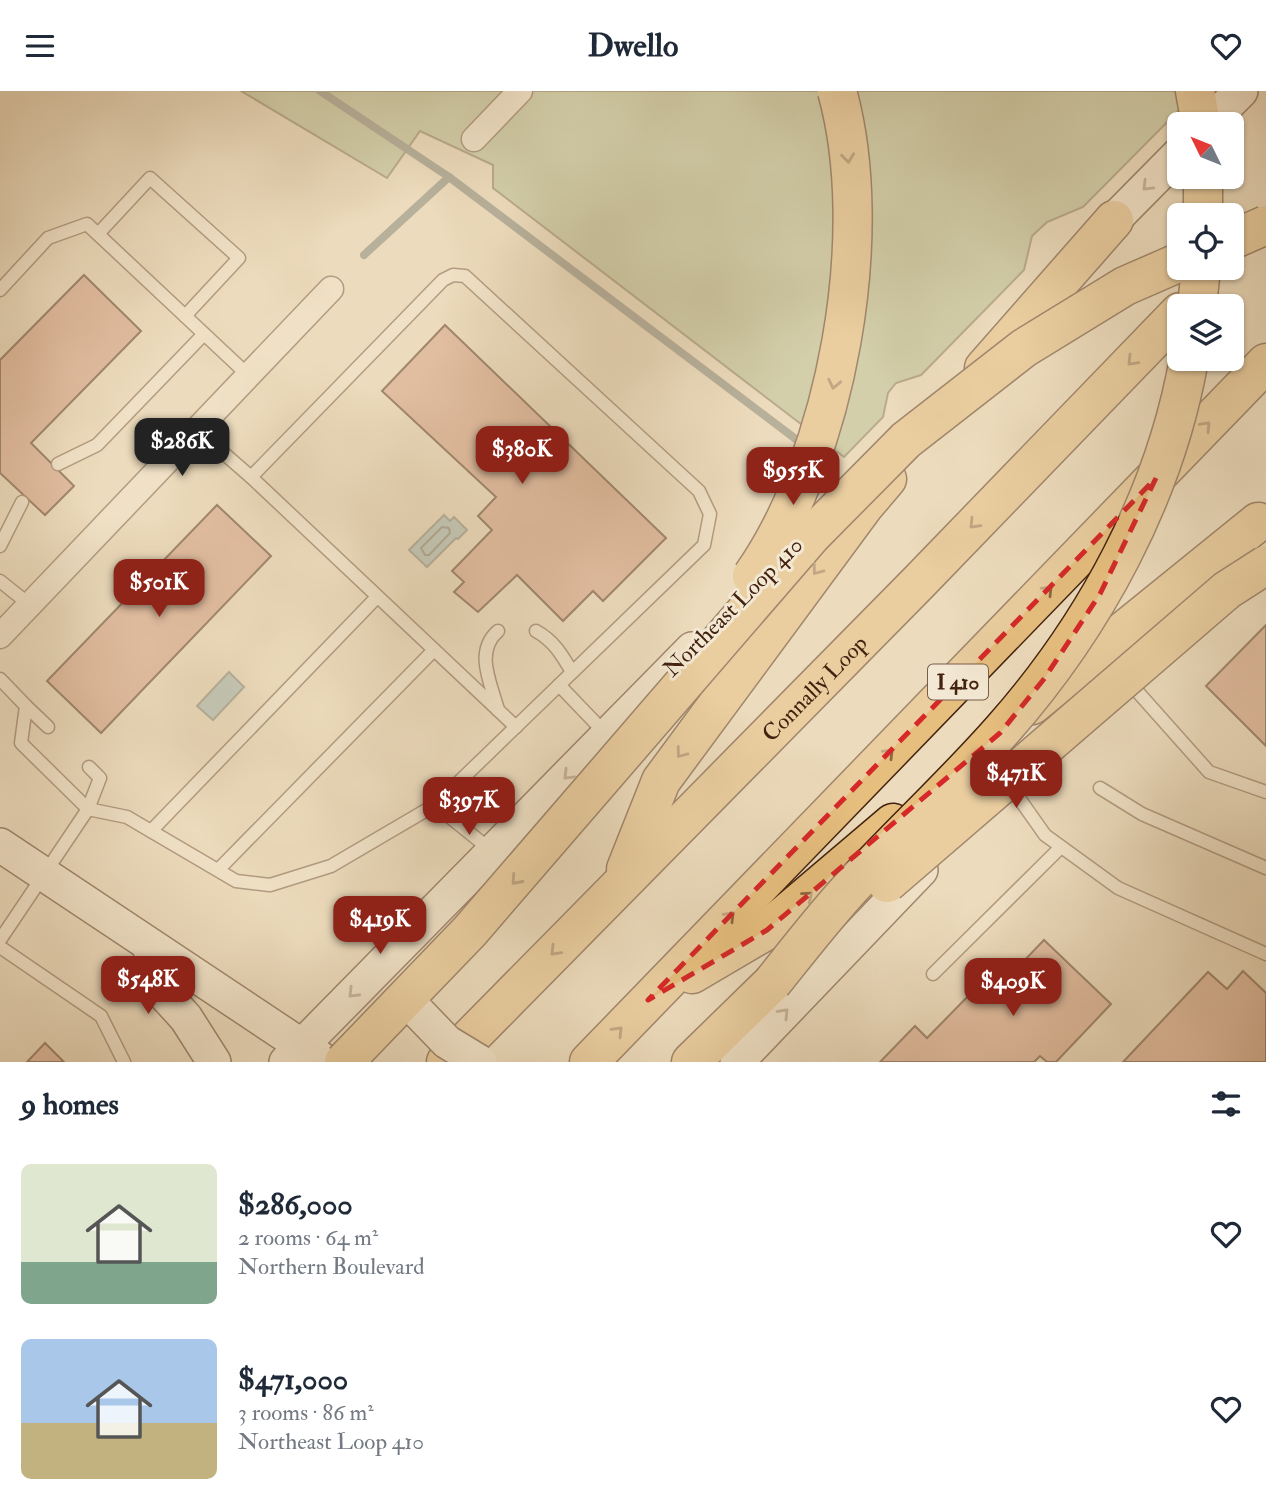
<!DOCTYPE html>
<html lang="en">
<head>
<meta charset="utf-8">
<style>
	body { margin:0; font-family:"IM FELL Double Pica",serif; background:#f2f2f3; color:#1f2937; height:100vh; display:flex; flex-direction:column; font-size:26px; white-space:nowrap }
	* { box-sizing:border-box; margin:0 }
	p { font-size:23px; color:#747a83 }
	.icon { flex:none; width:38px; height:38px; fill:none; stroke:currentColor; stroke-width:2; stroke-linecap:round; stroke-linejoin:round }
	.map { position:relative; height:971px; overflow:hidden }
	.details { display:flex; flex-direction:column; background:#fff; flex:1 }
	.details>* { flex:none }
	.needle { width:46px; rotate:313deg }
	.controls { position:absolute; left:1167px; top:21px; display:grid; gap:14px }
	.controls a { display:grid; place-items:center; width:77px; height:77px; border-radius:10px; background:#fff; box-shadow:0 2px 5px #0004; font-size:35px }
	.price { position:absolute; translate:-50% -60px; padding:0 16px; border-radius:14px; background:#8f2418; color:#fff; font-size:23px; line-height:46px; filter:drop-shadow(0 2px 4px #0008) }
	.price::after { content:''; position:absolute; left:50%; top:42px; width:21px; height:16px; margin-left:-10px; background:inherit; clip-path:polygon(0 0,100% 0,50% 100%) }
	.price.active { background:#222; color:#fff }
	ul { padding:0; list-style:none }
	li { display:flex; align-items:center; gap:21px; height:175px; padding:0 21px }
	li span { display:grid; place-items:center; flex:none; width:196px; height:140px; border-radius:10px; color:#555 }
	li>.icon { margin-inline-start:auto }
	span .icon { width:84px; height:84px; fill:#fffc; stroke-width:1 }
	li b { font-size:30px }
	h2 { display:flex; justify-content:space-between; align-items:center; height:84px; padding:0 21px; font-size:30px }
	header { display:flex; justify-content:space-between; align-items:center; height:91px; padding:0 21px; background:#fff; font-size:32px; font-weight:800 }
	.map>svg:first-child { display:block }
	.green { fill:#b3c194; stroke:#7b7252; stroke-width:2 }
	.water { fill:#9ab9b8; stroke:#777d74; stroke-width:2 }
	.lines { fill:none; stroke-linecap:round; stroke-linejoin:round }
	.shore { stroke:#6e6e64; stroke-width:2 }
	.stream { stroke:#777d74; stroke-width:8 }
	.building { fill:#d69c80; stroke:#43220f; stroke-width:2 }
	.lane-casing { stroke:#6d503a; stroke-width:15 }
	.street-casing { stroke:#6d503a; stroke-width:27 }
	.secondary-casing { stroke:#43220f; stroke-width:36 }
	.highway-casing { stroke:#43220f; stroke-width:41 }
	.lane { stroke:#f3e8d3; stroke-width:12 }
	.street { stroke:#f3e8d3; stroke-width:24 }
	.secondary { stroke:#f3e8d3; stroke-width:33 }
	.highway { stroke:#e6be7e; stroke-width:38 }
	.secondary-bridge-casing { stroke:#43220f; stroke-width:36; stroke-linecap:butt }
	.highway-bridge-casing { stroke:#43220f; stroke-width:41; stroke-linecap:butt }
	.secondary-bridge { stroke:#f3e8d3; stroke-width:33 }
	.highway-bridge { stroke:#e6be7e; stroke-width:38 }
	.oneway { stroke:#8c6841 }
	.oneway2 { stroke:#9b8571 }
	.marked { fill:none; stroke:#d62828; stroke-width:5; stroke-dasharray:14 9; stroke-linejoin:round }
	.labels { text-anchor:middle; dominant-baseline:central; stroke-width:6; stroke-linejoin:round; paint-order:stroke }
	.shield { fill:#f3e8d3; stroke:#785d4a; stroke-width:2 }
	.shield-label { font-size:21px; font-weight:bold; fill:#43220f }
	.street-label { font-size:23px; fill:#43220f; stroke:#f3e8d3 }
</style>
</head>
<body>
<header><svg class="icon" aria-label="menu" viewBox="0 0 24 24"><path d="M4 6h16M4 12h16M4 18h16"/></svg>Dwello<svg class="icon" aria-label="heart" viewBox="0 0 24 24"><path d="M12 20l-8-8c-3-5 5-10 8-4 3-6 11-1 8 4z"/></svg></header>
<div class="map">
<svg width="1266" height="971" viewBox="0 0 1266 971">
	<rect width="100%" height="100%" fill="#ecdbbc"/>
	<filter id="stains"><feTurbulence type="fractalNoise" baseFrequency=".00286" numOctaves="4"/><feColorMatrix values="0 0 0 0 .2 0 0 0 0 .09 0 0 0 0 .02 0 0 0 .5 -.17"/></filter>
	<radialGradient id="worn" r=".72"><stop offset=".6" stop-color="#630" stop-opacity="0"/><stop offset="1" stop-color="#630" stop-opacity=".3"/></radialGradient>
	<polygon class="green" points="241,0 1198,0 1083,116 1047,131 1032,145 1024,179 921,284 896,292 888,302 883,326 844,366 493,97 493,74 420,40 387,87"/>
	<g class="water">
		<polygon points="444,424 450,430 454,426 467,439 458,448 456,447 427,476 409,459"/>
		<polygon points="229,581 244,596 213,629 197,615"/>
	</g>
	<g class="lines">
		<polygon class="shore" points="442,436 449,437 450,442 429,464 425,464 421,457"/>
		<g class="stream">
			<polyline points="320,0 449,86 801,352"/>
			<polyline points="364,164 449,86"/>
		</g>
	</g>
	<g class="building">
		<polygon points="84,184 141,240 31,352 74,395 45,424 0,382 0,269"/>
		<polygon points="445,234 666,447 603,510 593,500 563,530 517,484 478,521 454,501 464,491 452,480 492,439 478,425 496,406 382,300"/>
		<polygon points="217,414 271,465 101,642 47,590"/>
		<polygon points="1266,534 1266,655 1206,595"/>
		<polygon points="1044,849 1111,913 1056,971 1047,971 1040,965 1034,971 880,971 915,935 927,947 981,892 992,903"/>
		<polygon points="1243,880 1266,902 1266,971 1123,971 1208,881 1227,898"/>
		<polygon points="45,952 64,971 27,971"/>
	</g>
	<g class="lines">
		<g class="lane-casing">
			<g id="lane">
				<polyline points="98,143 150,87 239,167 185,225"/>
				<polyline points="0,199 48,147 87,133 249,285"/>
				<polyline points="197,339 251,386 443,189 453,184 465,185 699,400 710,423 704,454 435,714"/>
				<polyline points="58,373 97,354 204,243"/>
				<polyline points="251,386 516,636"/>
				<polyline points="0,455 22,411"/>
				<polyline points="0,490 30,514"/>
				<path d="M498,540C474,561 491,592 498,619"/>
				<path d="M536,540C554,550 562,564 572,581"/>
				<polyline points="0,588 26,615 21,652 88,718 100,687 89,676"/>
				<polyline points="1128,590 1209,681 1266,701"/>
				<polyline points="559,594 607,644"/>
				<polyline points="26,615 48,636"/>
				<polyline points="1009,693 1045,744 1118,797 1266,863"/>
				<polyline points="1100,697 1142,723 1266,777"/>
				<polyline points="151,740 377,506"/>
				<polyline points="218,779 434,559"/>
				<polyline points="0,849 88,718 127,726 236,790 270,794 331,775 435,714 492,760"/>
				<polyline points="0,856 101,925 124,971"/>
				<polyline points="933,883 1061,756"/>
			</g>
		</g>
		<g class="street-casing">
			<g id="street">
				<polyline points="474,48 520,0"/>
				<polyline points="0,545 331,198"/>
			</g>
		</g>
		<g class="secondary-casing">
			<g id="secondary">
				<polyline points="1208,33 1241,0"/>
				<polyline points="1095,148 1180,62"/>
				<polyline points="0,754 326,971"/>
				<polyline points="148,853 165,904 186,927 214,971"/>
				<polyline points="286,971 692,558"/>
				<polyline points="737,971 921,779"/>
			</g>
		</g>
		<g class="highway-casing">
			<g id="highway">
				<polyline points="1195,0 1201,33"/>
				<polyline points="1203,124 1203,86"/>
				<polyline points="984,277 1114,129"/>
				<polyline points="1032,614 1258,431"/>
				<polyline points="626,778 661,690 864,415 887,388"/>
				<polyline points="692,883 767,839 893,732"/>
				<path id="s1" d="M446,971L919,491L1180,221"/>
				<polyline points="589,971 1266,272"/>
				<polyline points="691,971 772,892"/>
			</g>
		</g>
		<use href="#lane" class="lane"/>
		<use href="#street" class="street"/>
		<use href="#secondary" class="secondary"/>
		<use href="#highway" class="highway"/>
		<g class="secondary-bridge-casing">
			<polyline id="secondary-bridge" points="419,922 447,951 480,971"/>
		</g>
		<g class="highway-bridge-casing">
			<g id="highway-bridge">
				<polyline points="1232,149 1266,134"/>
				<polyline points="1197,215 1201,177"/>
				<path d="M752,485C837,364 877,143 837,0"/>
				<polyline points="887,792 1227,499 1266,474"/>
				<path d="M772,892C796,862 820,831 846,802C897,746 953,695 1003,638C1095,534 1165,404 1189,268"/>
				<polyline points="344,971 470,840 811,445 906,349 1024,257 1125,195 1180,171"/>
			</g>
		</g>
		<use href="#secondary-bridge" class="secondary-bridge"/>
		<use href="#highway-bridge" class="highway-bridge"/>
	</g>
	<defs><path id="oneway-chevron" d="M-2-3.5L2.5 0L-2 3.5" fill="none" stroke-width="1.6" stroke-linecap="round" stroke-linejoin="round" transform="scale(1.75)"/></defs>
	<g class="oneway">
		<use href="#oneway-chevron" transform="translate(848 67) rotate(83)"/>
		<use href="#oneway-chevron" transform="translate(1132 270) rotate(134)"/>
		<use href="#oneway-chevron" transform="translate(834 293) rotate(102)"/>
		<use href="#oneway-chevron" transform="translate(1206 335) rotate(-46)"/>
		<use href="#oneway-chevron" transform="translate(974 433) rotate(134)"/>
		<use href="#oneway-chevron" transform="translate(817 479) rotate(127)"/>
		<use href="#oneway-chevron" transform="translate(1048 499) rotate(-46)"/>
		<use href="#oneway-chevron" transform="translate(681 662) rotate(127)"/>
		<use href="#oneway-chevron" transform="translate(889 662) rotate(-46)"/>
		<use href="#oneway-chevron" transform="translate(516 789) rotate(132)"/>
		<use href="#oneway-chevron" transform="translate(808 805) rotate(-40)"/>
		<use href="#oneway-chevron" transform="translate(730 825) rotate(-46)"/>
		<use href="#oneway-chevron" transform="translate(555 860) rotate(134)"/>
		<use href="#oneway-chevron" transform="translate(618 940) rotate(-46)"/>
	</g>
	<g class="oneway2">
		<use href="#oneway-chevron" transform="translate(1147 95) rotate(135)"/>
		<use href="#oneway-chevron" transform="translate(568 684) rotate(135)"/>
		<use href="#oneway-chevron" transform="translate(353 902) rotate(135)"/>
		<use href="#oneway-chevron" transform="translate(784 922) rotate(-46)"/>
	</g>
	<path d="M0 0H1266V971H0ZM1156,387L1100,503L1044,588L1000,642L767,839L648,909Z" fill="#ecdbbc" fill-opacity=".55" fill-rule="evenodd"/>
	<path class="marked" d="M1156,387L1100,503L1044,588L1000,642L767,839L648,909Z"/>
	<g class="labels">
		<rect class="shield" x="928" y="573.5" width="60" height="35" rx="5"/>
		<g class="shield-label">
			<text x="958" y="591">I 410</text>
		</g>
		<g class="street-label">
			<text transform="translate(733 516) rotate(-45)">Northeast Loop 410</text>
			<text stroke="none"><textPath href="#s1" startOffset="525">Connally Loop</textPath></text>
		</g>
	</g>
	<rect width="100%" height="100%" filter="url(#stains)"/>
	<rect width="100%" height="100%" fill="url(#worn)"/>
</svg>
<div class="controls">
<a><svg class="needle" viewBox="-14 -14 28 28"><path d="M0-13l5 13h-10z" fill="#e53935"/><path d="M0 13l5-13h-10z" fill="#747a83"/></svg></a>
<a><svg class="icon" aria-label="locate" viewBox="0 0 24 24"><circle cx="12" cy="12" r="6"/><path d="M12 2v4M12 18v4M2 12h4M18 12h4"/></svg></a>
<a><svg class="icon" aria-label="layers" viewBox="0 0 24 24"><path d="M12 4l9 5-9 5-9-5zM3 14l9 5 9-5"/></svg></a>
</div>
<b class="price active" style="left:182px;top:387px">$286K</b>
<b class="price" style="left:522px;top:395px">$380K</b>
<b class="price" style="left:793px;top:416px">$955K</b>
<b class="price" style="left:159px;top:528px">$501K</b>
<b class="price" style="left:1016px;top:719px">$471K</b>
<b class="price" style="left:469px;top:746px">$397K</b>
<b class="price" style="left:380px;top:865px">$419K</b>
<b class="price" style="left:148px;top:925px">$548K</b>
<b class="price" style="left:1013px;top:927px">$409K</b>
</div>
<section class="details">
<h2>9 homes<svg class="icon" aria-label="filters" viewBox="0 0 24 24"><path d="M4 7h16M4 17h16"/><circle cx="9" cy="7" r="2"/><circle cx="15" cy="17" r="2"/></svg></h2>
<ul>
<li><span style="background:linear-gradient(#dfe7d0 70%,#7fa58c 0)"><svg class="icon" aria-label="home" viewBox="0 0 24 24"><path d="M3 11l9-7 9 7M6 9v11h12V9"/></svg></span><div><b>$286,000</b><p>2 rooms · 64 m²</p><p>Northern Boulevard</p></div><svg class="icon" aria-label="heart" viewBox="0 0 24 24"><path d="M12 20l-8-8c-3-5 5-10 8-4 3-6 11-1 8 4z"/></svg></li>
<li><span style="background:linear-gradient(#a9c7e8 60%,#c2b280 0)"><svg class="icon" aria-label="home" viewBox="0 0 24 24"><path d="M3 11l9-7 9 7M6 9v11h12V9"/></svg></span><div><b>$471,000</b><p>3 rooms · 86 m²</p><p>Northeast Loop 410</p></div><svg class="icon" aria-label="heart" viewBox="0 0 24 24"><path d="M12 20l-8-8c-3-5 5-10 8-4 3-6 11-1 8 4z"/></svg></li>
</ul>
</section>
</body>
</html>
